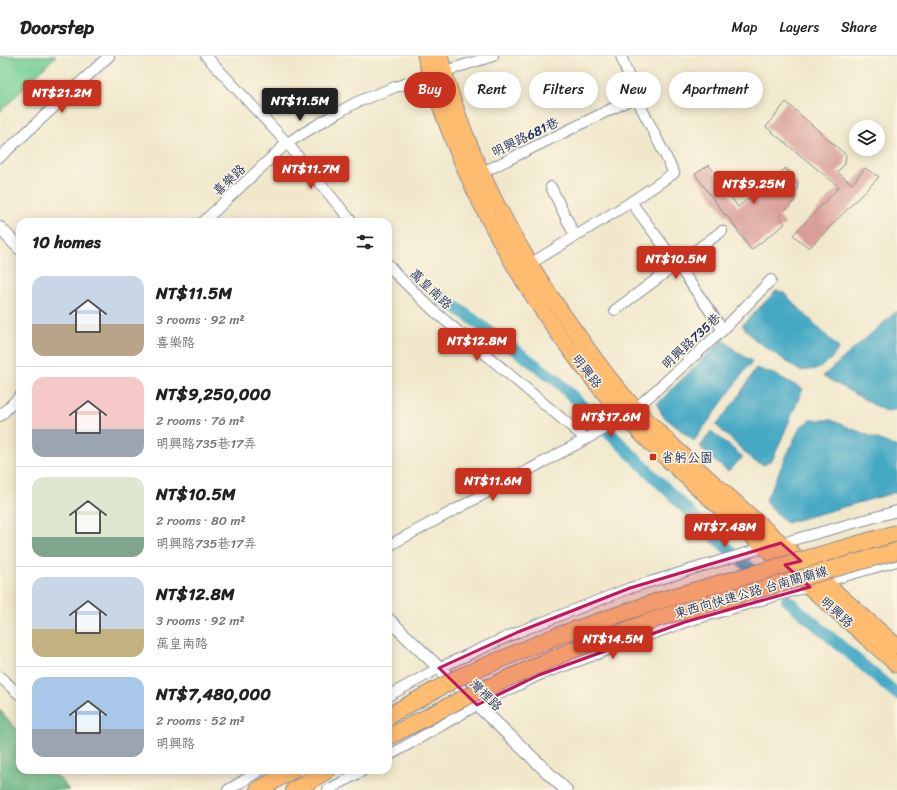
<!DOCTYPE html>
<html lang="en">
<head>
<meta charset="utf-8">
<style>
	body { margin:0; font-family:Sriracha,"LXGW WenKai TC",sans-serif; background:#f6f6f6; color:#222; height:100vh; display:flex; flex-direction:column; font-size:15px; white-space:nowrap }
	* { box-sizing:border-box; margin:0 }
	p { font-size:13px; color:#767676 }
	.icon { flex:none; width:22px; height:22px; fill:none; stroke:currentColor; stroke-width:2; stroke-linecap:round; stroke-linejoin:round }
	.map { position:relative; flex:1; overflow:hidden }
	.side { position:absolute; left:16px; top:162px; width:376px; height:556px; display:flex; flex-direction:column; background:#fff; border-radius:12px; box-shadow:0 2px 10px #0003 }
	.side>* { flex:none }
	.banner { position:absolute; left:404px; top:16px; width:380px; height:36px; display:flex; gap:8px }
	.controls { position:absolute; left:849px; top:64px; display:grid; gap:8px }
	.controls a { display:grid; place-items:center; width:36px; height:36px; border-radius:50%; background:#fff; box-shadow:0 2px 10px #0003; font-size:20px }
	.price { position:absolute; translate:-50% -34px; padding:0 9px; border-radius:4px; background:#c8321e; color:#fff; font-size:13px; line-height:26px; filter:drop-shadow(0 1px 2px #0008) }
	.price::after { content:''; position:absolute; left:50%; top:24px; width:12px; height:9px; margin-left:-6px; background:inherit; clip-path:polygon(0 0,100% 0,50% 100%) }
	.price.selected { background:#222; color:#fff }
	ul { padding:0; list-style:none }
	li { display:flex; align-items:center; gap:12px; height:100px; padding:0 16px }
	li+li { border-top:1px solid #e0e0e0 }
	li span { display:grid; place-items:center; flex:none; width:112px; height:80px; border-radius:12px; color:#555 }
	li>.icon { margin-inline-start:auto }
	span .icon { width:48px; height:48px; fill:#fffc; stroke-width:1 }
	li b { font-size:17px }
	h2 { display:flex; justify-content:space-between; align-items:center; height:48px; padding:0 16px; font-size:17px }
	.tag { padding:0 14px; border-radius:18px; background:#fff; box-shadow:0 2px 10px #0003; font-size:14px; line-height:36px }
	.tag.selected { background:#c8321e; color:#fff }
	header { display:flex; align-items:center; gap:24px; box-sizing:border-box; height:56px; padding:0 20px; background:#fff; border-bottom:1px solid #e0e0e0 }
	header strong { font-size:19px }
	nav { display:flex; gap:22px; margin-inline-start:auto; font-size:14px }
	.map>svg:first-child { display:block }
	.green { fill:#77cf95; stroke:#497f7a }
	.forest { fill:#61b27e; stroke:#3e706e }
	.water { fill:#44a9c4; stroke:#306c91 }
	.lines { fill:none; stroke-linecap:round; stroke-linejoin:round }
	.canal { stroke:#44a9c4; stroke-width:12 }
	.building { fill:#d99e97 }
	.minor-casing { stroke:#868c95; stroke-width:12 }
	.tertiary-casing { stroke:#868c95; stroke-width:14 }
	.primary-casing { stroke:#868c95; stroke-width:17 }
	.trunk-casing { stroke:#868c95; stroke-width:18 }
	.minor { stroke:#fff; stroke-width:10 }
	.tertiary { stroke:#fff; stroke-width:12 }
	.primary { stroke:#febc71; stroke-width:15 }
	.trunk { stroke:#febc71; stroke-width:16 }
	.trunk-bridge-casing { stroke:#868c95; stroke-width:18; stroke-linecap:butt }
	.trunk-bridge { stroke:#febc71; stroke-width:16 }
	.marked { fill:#c2185b; fill-opacity:0.2; stroke:#c2185b; stroke-width:3; stroke-linejoin:round }
	.poi-dot { fill:#c8321e; stroke:#fcf5e5; stroke-width:1.5 }
	.labels { text-anchor:middle; dominant-baseline:central; stroke-width:3; stroke-linejoin:round; paint-order:stroke }
	.street-label { font-size:13px; fill:#1b2f5e; stroke:#fcf5e5 }
	.poi-label { font-size:13px; fill:#1b2f5e; stroke:#fcf5e5; text-anchor:start }
</style>
</head>
<body>
<header>
<strong>Doorstep</strong>
<nav><a>Map</a><a>Layers</a><a>Share</a></nav>
</header>
<div class="map">
<svg width="897" height="734" viewBox="0 0 897 734">
	<rect width="100%" height="100%" fill="#fcf5e5"/>
	<filter id="ink" filterUnits="userSpaceOnUse"><feTurbulence type="fractalNoise" baseFrequency=".025" numOctaves="2"/><feDisplacementMap in="SourceGraphic" scale="8" xChannelSelector="R" yChannelSelector="G"/><feConvolveMatrix kernelMatrix="1 2 1 2 8 2 1 2 1" color-interpolation-filters="sRGB"/></filter>
	<filter id="wash" filterUnits="userSpaceOnUse"><feTurbulence type="fractalNoise" baseFrequency=".012" numOctaves="4" result="noise"/><feDisplacementMap in="SourceGraphic" scale="16" xChannelSelector="R" yChannelSelector="G"/><feGaussianBlur stdDeviation="0.9" result="paint"/><feColorMatrix in="noise" values="0 0 0 0 0 0 0 0 0 0 0 0 0 0 0 0 0 1.4 0 .05"/><feComposite in="paint" operator="in"/></filter>
	<g filter="url(#wash)">
		<rect width="100%" height="100%" fill="#f1e8cc"/>
		<polygon class="green" points="0,0 56,0 0,56"/>
		<polygon class="forest" points="0,654 20,677 20,714 52,714 69,734 0,734"/>
		<g class="water">
			<polygon points="776,235 784,237 839,292 831,303 818,313 800,315 754,283 742,269"/>
			<polygon points="897,255 897,354 885,355 823,320"/>
			<polygon points="723,283 737,296 752,305 694,385 663,360 657,348"/>
			<polygon points="756,312 774,318 803,333 773,403 764,409 754,405 716,369 737,343"/>
			<polygon points="810,364 831,364 897,391 897,436 786,467 765,446 800,371"/>
			<polygon points="711,375 743,401 728,415 713,404 700,391"/>
		</g>
		<g class="lines">
			<g class="canal">
				<polyline points="442,241 555,323 718,484 731,495"/>
				<polyline points="742,505 761,521"/>
				<polyline points="787,544 897,638"/>
			</g>
		</g>
		<g id="blocks">
			<g class="building">
				<polygon points="786,46 846,99 845,108 837,116 852,128 865,112 879,121 809,192 793,179 839,131 766,71"/>
				<polygon points="709,109 738,151 786,112 798,129 794,145 779,160 785,168 751,194 726,158 725,159 695,118"/>
			</g>
		</g>
	</g>
	<g filter="url(#ink)">
		<use href="#blocks" fill-opacity="0" stroke="#868c95" stroke-width="1"/>
		<g class="lines">
			<g class="minor-casing">
				<g id="minor">
					<polyline points="206,0 287,87 352,166"/>
					<polyline points="0,101 109,0"/>
					<polyline points="477,119 636,41"/>
					<polyline points="551,131 575,180"/>
					<polyline points="631,146 678,209 723,274"/>
					<polyline points="203,166 287,87 337,57 357,46 395,31 493,0"/>
					<polyline points="388,208 397,219 434,255 586,383"/>
					<polyline points="530,208 631,146 674,117 636,41 621,0"/>
					<polyline points="615,254 722,175"/>
					<polyline points="0,360 20,340"/>
					<polyline points="388,490 625,362 723,274 771,224"/>
					<polyline points="0,621 20,639"/>
					<polyline points="388,640 439,612 518,576 630,532 753,495 897,455"/>
					<polyline points="388,700 477,649 539,619 685,566 897,505"/>
					<polyline points="228,734 261,714"/>
					<polyline points="328,734 364,714"/>
				</g>
			</g>
			<g class="tertiary-casing">
				<g id="tertiary">
					<polyline points="0,172 20,193"/>
					<polyline points="388,563 566,734"/>
				</g>
			</g>
			<g class="primary-casing">
				<g id="primary">
					<path d="M425,0C460,131 535,262 626,362C658,397 694,428 729,460C785,510 841,560 897,609"/>
					<path d="M440,0C466,100 517,196 578,279C596,305 615,331 637,354C682,401 732,443 780,486C819,521 858,556 897,590"/>
				</g>
			</g>
			<g class="trunk-casing">
				<g id="trunk">
					<polyline points="258,734 293,714"/>
					<polyline points="294,734 328,714"/>
				</g>
			</g>
			<use href="#minor" class="minor"/>
			<use href="#tertiary" class="tertiary"/>
			<use href="#primary" class="primary"/>
			<use href="#trunk" class="trunk"/>
			<g class="trunk-bridge-casing">
				<g id="trunk-bridge">
					<polyline points="388,660 459,621 559,579 658,545 897,477"/>
					<polyline points="388,681 464,642 570,595 662,561 897,495"/>
				</g>
			</g>
			<use href="#trunk-bridge" class="trunk-bridge"/>
		</g>
	</g>
	<path class="marked" d="M781,487L801,505L785,509L810,531L685,566L539,619L477,649L439,612L518,576L630,532Z"/>
	<rect class="poi-dot" x="649" y="397" width="8" height="8" rx="2"/>
	<g class="labels">
		<g class="street-label">
			<text transform="translate(525 81) rotate(-26)">明興路681巷</text>
			<text transform="translate(229 124) rotate(-43)">喜樂路</text>
			<text transform="translate(431 233) rotate(43)">萬皇南路</text>
			<text transform="translate(691 285) rotate(-43)">明興路735巷</text>
			<text transform="translate(587 315) rotate(52)">明興路</text>
			<text transform="translate(751 536) rotate(-16)">東西向快速公路 台南關廟線</text>
			<text transform="translate(837 556) rotate(42)">明興路</text>
			<text transform="translate(486 639) rotate(44)">灣裡路</text>
		</g>
		<g class="poi-label">
			<text x="661" y="401">省躬公園</text>
		</g>
	</g>
</svg>
<div class="controls">
<a><svg class="icon" aria-label="layers" viewBox="0 0 24 24"><path d="M12 4l9 5-9 5-9-5zM3 14l9 5 9-5"/></svg></a>
</div>
<b class="price" style="left:62px;top:58px">NT$21.2M</b>
<b class="price selected" style="left:300px;top:66px">NT$11.5M</b>
<b class="price" style="left:311px;top:134px">NT$11.7M</b>
<b class="price" style="left:754px;top:149px">NT$9.25M</b>
<b class="price" style="left:676px;top:224px">NT$10.5M</b>
<b class="price" style="left:477px;top:306px">NT$12.8M</b>
<b class="price" style="left:611px;top:382px">NT$17.6M</b>
<b class="price" style="left:493px;top:446px">NT$11.6M</b>
<b class="price" style="left:725px;top:492px">NT$7.48M</b>
<b class="price" style="left:613px;top:604px">NT$14.5M</b>
<div class="banner">
<a class="tag selected">Buy</a>
<a class="tag">Rent</a>
<a class="tag">Filters</a>
<a class="tag">New</a>
<a class="tag">Apartment</a>
</div>
<section class="side">
<h2>10 homes<svg class="icon" aria-label="filters" viewBox="0 0 24 24"><path d="M4 7h16M4 17h16"/><circle cx="9" cy="7" r="2"/><circle cx="15" cy="17" r="2"/></svg></h2>
<ul>
<li><span style="background:linear-gradient(#c9d6e8 60%,#b9a48a 0)"><svg class="icon" aria-label="home" viewBox="0 0 24 24"><path d="M3 11l9-7 9 7M6 9v11h12V9"/></svg></span><div><b>NT$11.5M</b><p>3 rooms · 92 m²</p><p>喜樂路</p></div></li>
<li><span style="background:linear-gradient(#f6c9c9 65%,#9aa5b1 0)"><svg class="icon" aria-label="home" viewBox="0 0 24 24"><path d="M3 11l9-7 9 7M6 9v11h12V9"/></svg></span><div><b>NT$9,250,000</b><p>2 rooms · 76 m²</p><p>明興路735巷17弄</p></div></li>
<li><span style="background:linear-gradient(#dfe7d0 75%,#7fa58c 0)"><svg class="icon" aria-label="home" viewBox="0 0 24 24"><path d="M3 11l9-7 9 7M6 9v11h12V9"/></svg></span><div><b>NT$10.5M</b><p>2 rooms · 80 m²</p><p>明興路735巷17弄</p></div></li>
<li><span style="background:linear-gradient(#c9d6e8 65%,#c2b280 0)"><svg class="icon" aria-label="home" viewBox="0 0 24 24"><path d="M3 11l9-7 9 7M6 9v11h12V9"/></svg></span><div><b>NT$12.8M</b><p>3 rooms · 92 m²</p><p>萬皇南路</p></div></li>
<li><span style="background:linear-gradient(#a9c7e8 65%,#9aa5b1 0)"><svg class="icon" aria-label="home" viewBox="0 0 24 24"><path d="M3 11l9-7 9 7M6 9v11h12V9"/></svg></span><div><b>NT$7,480,000</b><p>2 rooms · 52 m²</p><p>明興路</p></div></li>
</ul>
</section>
</div>
</body>
</html>
